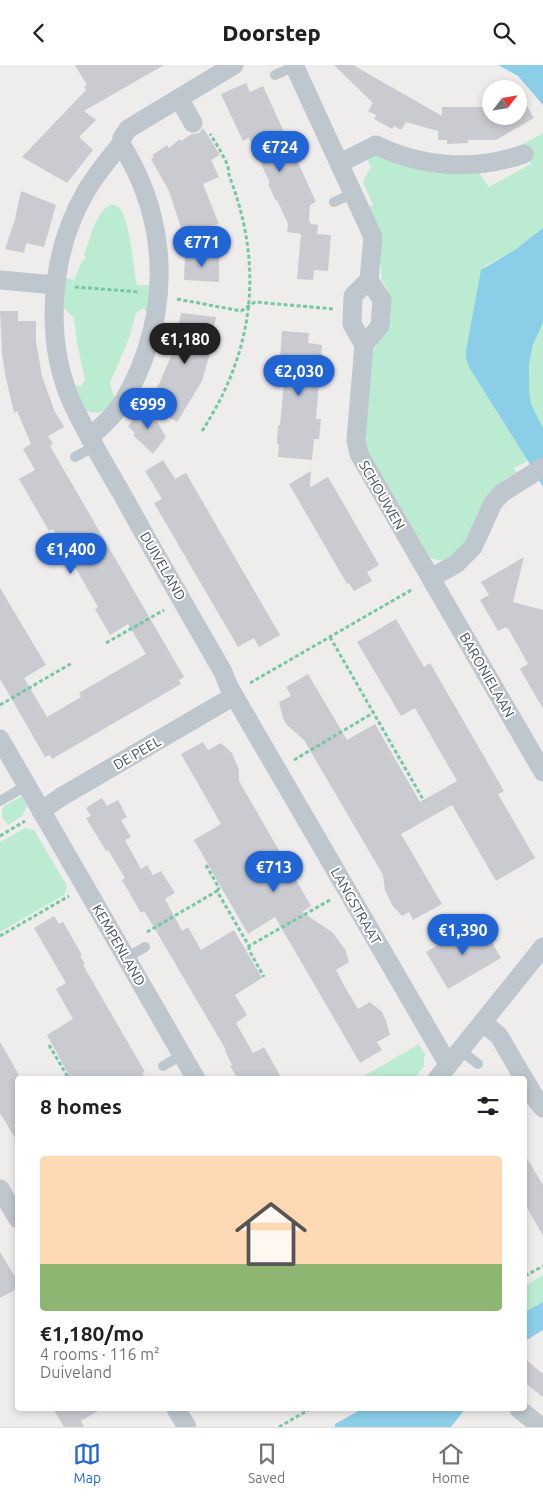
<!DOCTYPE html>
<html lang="en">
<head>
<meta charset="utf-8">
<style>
	body { margin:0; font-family:Ubuntu,sans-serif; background:#f2f2f2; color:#202124; height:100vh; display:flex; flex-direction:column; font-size:19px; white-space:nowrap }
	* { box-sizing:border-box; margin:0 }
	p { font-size:16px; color:#757577 }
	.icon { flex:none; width:28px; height:28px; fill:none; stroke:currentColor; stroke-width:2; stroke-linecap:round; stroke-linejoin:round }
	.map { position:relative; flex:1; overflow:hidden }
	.sheet { position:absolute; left:15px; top:1011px; width:512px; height:335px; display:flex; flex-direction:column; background:#fff; border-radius:5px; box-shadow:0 2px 8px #0003 }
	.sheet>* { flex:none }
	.needle { width:32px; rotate:59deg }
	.controls { position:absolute; left:482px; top:15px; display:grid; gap:10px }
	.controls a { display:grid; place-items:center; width:45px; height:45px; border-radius:50%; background:#fff; box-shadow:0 2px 8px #0003; font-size:25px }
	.price { position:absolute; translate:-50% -42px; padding:0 11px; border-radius:18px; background:#2165d5; color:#fff; font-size:16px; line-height:32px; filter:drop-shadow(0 1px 2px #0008) }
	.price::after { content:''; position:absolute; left:50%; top:30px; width:15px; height:11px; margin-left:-8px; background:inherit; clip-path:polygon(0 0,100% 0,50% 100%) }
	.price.current { background:#222; color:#fff }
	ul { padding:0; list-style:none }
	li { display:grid; align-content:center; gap:10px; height:265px; padding:0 25px }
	li span { display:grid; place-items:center; height:155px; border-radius:5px; color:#555 }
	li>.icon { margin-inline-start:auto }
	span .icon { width:90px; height:90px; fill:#fffc; stroke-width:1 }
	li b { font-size:21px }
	h2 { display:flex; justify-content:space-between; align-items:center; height:60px; padding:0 25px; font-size:21px }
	header { display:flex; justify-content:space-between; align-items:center; height:65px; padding:0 25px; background:#fff; font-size:22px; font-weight:800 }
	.tab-bar { display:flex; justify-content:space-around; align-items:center; height:70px; border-top:1px solid #e0e0e0; background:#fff; font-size:14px; color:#757577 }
	.tab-bar a { display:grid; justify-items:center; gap:2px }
	.tab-bar .current { color:#2165d5 }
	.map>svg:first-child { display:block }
	.green { fill:#bbecd1 }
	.water { fill:#8acee7 }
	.building { fill:#cacbd1 }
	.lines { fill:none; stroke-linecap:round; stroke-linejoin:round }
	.path { stroke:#75c8a4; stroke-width:3; stroke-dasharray:4 2.5; stroke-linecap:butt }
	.service { stroke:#bec6ce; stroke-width:10 }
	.minor { stroke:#bec6ce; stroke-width:19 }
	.labels { text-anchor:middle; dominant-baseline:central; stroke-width:4; stroke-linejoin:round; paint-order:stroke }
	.street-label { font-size:14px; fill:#464e59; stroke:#fff }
</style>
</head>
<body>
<header><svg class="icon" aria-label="back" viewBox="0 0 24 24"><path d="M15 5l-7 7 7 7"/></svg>Doorstep<svg class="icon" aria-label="search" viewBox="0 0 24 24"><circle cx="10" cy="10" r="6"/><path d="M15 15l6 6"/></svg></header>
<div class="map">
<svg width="543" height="1362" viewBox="0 0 543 1362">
	<rect width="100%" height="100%" fill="#efecec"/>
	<g class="green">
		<path d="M543,68V163L516,184L485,201L470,304L528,396L514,403L516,408C509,412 499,417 494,424C482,441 460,511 430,492L365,380L372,288L385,267L388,225L382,215L380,196L368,142L373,140L363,117L371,102L367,93L378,90L479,107L489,122L531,99L521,80Z"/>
		<path d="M109,140C115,139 119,141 122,147C130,160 133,202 137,220H152L148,248L143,243L136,248L130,271L110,318L115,336C107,346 98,351 85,345L74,320L81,321L85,315L77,278L74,253L61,240L63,212L74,215L82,196L86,193L84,190C90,173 95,151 109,140Z"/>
		<path d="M543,257V363C538,355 533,347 531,338C525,311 530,281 543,257Z"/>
		<polygon points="22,731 27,741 22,751 8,760 2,752 2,744 6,740"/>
		<polygon points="25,763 34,765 67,821 64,830 0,867 0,777"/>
		<polygon points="419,979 426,991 424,991 424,1001 414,1014 359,1014"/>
		<polygon points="543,1210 543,1237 525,1247 525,1221"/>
	</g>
	<g class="water">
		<polygon points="498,0 543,0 543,40 518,11"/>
		<polygon points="543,163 543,257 533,280 529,299 529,325 531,339 543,363 543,422 528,396 470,304 466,294 466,286 481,205 516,184"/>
		<polygon points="543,1237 543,1265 525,1276 525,1247"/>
		<polygon points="362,1344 465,1344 451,1362 335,1362 335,1359"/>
	</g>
	<g class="building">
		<polygon points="75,0 164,0 84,46 96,55 79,72 93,85 67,118 22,92 86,25 84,22 87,20"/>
		<polygon points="334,0 353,0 442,51 442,42 491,42 491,51 519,51 519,33 521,31 534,53 496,75 468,75 468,78 447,79 447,75 438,75 438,66 406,57 401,65 394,61 392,64 374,54 376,50 368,46 373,38"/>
		<polygon points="246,18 250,27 263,21 316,137 310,140 309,155 311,159 318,160 317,169 331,170 328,206 314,205 313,215 297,214 301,169 287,167 288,159 277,135 276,136 268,119 270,118 249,73 243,76 221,29"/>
		<polygon points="203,63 220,90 211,95 219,112 203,119 219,159 182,166 169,126 151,94 154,92 152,90 167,80 169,83 180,74 181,76 192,69 199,68"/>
		<polygon points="21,126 56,140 44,182 26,178 24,188 5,184 15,154"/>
		<polygon points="219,189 219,217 184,215 185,190"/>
		<polygon points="0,246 18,246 18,256 36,256 36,276 42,311 54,345 64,362 48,371 53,379 50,381 184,612 179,615 181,619 52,694 50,690 45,692 0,614 0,523 46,600 24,613 47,652 81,632 79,628 146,589 128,559 110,570 95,544 98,542 53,464 49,466 19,414 35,405 23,384 31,379 17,346 14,348 5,309 2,288"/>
		<polygon points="181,248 216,252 213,267 216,268 202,316 177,357 147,339 160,317 174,284"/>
		<polygon points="282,266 309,268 308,278 322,280 316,354 321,354 319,374 314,374 312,395 278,392 279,379 277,379 278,360 280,360 286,295 280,294"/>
		<polygon points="147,339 166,372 153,389 133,370 135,368 128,361"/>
		<polygon points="163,395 175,414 186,408 280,570 259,582 254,573 238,582 154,438 162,434 145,406"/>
		<polygon points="311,406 310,422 328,412 379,500 367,507 372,516 354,526 349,518 347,519 289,419"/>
		<polygon points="524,492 513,537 543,545 543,644 520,604 528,599 509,565 506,562 498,566 480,535 489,530 481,517"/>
		<polygon points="396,554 424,602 430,598 504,726 498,729 535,793 496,816 452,740 401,769 442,839 413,855 409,847 402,851 392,840 385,825 383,810 304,675 286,659 283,653 279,637 291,631 286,622 308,609 347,675 375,659 420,737 457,716 415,643 401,651 357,577"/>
		<polygon points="203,677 208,685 221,678 232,688 239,705 239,716 311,841 302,847 332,867 345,884 349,897 336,905 345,922 358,944 370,937 382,947 386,955 390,970 377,977 382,985 360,998 275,852 248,869 194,775 221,759 181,689"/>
		<polygon points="102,733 107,741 118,735 127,752 121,755 131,772 125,775 141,804 147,800 153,810 161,806 175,828 165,834 182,866 188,862 201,885 234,865 262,913 235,930 247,950 236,958 253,988 264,982 282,1014 238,1014 230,1001 232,1000 225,986 226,985 149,854 144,846 141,848 122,815 125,813 108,785 106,786 86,753 91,751 86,743"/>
		<polygon points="54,851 59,859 63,857 82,890 80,891 85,899 83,900 145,1007 142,1008 146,1014 71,1014 47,970 73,954 56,924 66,918 34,863"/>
		<polygon points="482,860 501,893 448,924 426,887 458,868 460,872"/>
		<polygon points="0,977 18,1008 18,1078 0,1048"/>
		<polygon points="525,1090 543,1120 543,1171 525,1139"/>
		<polygon points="0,1187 18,1217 18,1223 0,1233"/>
		<polygon points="525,1294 543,1309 543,1332 525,1318"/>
		<polygon points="53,1344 101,1344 81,1356 84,1362 64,1362"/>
	</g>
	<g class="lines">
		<g class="path">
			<polyline points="75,222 139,227"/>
			<polyline points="177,234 241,246 255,237 334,244"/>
			<path d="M202,366C254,286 264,202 230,113C228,108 229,103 227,99C222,88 216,78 210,69"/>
			<polyline points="330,572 424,736"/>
			<polyline points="106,578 164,545"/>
			<polyline points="250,618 413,524"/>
			<polyline points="0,640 72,598"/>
			<polyline points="294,695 373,648"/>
			<polyline points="0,771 25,756"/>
			<polyline points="206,800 219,823 217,826"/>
			<polyline points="147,867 217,826 249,881 330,835"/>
			<polyline points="0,871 69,831"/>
			<polyline points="249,881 249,885 264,912"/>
			<polyline points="49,980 69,1014"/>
			<polyline points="525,1211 543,1201"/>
			<polyline points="279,1362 310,1344"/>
		</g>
		<g class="service">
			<polyline points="275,10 295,1"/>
			<polyline points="334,137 354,128"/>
			<polyline points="75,392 95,381"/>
			<polyline points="0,736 27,720"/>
			<polyline points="126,893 145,882"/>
			<polyline points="460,985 478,999"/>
			<polyline points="163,1001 182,990"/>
		</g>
		<g class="minor">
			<path d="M234,0L128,64L122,73L121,79C108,95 95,110 85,128C50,189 43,275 73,340C87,370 105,400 122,429C155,489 189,548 223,607L229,622L448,999"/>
			<polyline points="294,0 373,172 369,215 353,231 352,259 364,280 356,375 359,389 543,707"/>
			<polyline points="179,33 193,58"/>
			<path d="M340,98L376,80C423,103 475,106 524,89"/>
			<polyline points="0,215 55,220"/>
			<polyline points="364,280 380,261 382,235 369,215"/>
			<path d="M90,372C99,364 109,355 117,345C130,328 139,307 146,287C170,217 161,142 121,79"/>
			<polyline points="431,513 456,499 473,482 493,438 502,428 543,402"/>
			<polyline points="0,674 196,1014"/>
			<polyline points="41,746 61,732 234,631"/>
			<polyline points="483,957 499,971 524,1014"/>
			<polyline points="437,1014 543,882"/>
			<polyline points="525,1015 537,1036 543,1043"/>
			<polyline points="0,1124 18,1154"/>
			<polyline points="176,1344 187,1362"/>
			<polyline points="519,1344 541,1362"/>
		</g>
	</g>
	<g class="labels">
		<g class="street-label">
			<text transform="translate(382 430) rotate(60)">SCHOUWEN</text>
			<text transform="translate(163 501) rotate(60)">DUIVELAND</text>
			<text transform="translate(487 610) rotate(60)">BARONIELAAN</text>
			<text transform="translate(137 688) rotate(-30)">DE PEEL</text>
			<text transform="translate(356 841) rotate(60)">LANGSTRAAT</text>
			<text transform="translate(119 880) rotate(60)">KEMPENLAND</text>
		</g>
	</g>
</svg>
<div class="controls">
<a><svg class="needle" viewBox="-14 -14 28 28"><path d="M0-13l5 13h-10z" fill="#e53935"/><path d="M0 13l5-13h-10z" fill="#757577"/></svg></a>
</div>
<b class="price" style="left:280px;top:108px">€724</b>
<b class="price" style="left:202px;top:203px">€771</b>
<b class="price current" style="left:185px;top:300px">€1,180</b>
<b class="price" style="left:299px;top:332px">€2,030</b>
<b class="price" style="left:148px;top:365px">€999</b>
<b class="price" style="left:71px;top:510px">€1,400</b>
<b class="price" style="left:274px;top:828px">€713</b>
<b class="price" style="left:463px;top:891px">€1,390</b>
<section class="sheet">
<h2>8 homes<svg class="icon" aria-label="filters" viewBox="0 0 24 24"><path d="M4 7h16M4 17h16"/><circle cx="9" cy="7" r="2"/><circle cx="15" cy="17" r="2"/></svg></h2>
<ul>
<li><span style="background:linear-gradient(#ffd9b3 70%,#8fb573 0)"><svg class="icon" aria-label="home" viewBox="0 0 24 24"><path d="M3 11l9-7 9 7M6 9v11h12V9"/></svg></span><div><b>€1,180/mo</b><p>4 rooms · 116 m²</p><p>Duiveland</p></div></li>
</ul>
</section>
</div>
<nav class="tab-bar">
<a class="current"><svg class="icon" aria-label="map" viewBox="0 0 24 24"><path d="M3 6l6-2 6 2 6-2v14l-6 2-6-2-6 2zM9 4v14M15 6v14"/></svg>Map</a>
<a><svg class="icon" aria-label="saved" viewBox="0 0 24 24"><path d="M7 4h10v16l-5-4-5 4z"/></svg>Saved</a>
<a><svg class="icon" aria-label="home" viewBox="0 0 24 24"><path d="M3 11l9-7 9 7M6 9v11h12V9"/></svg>Home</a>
</nav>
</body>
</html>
